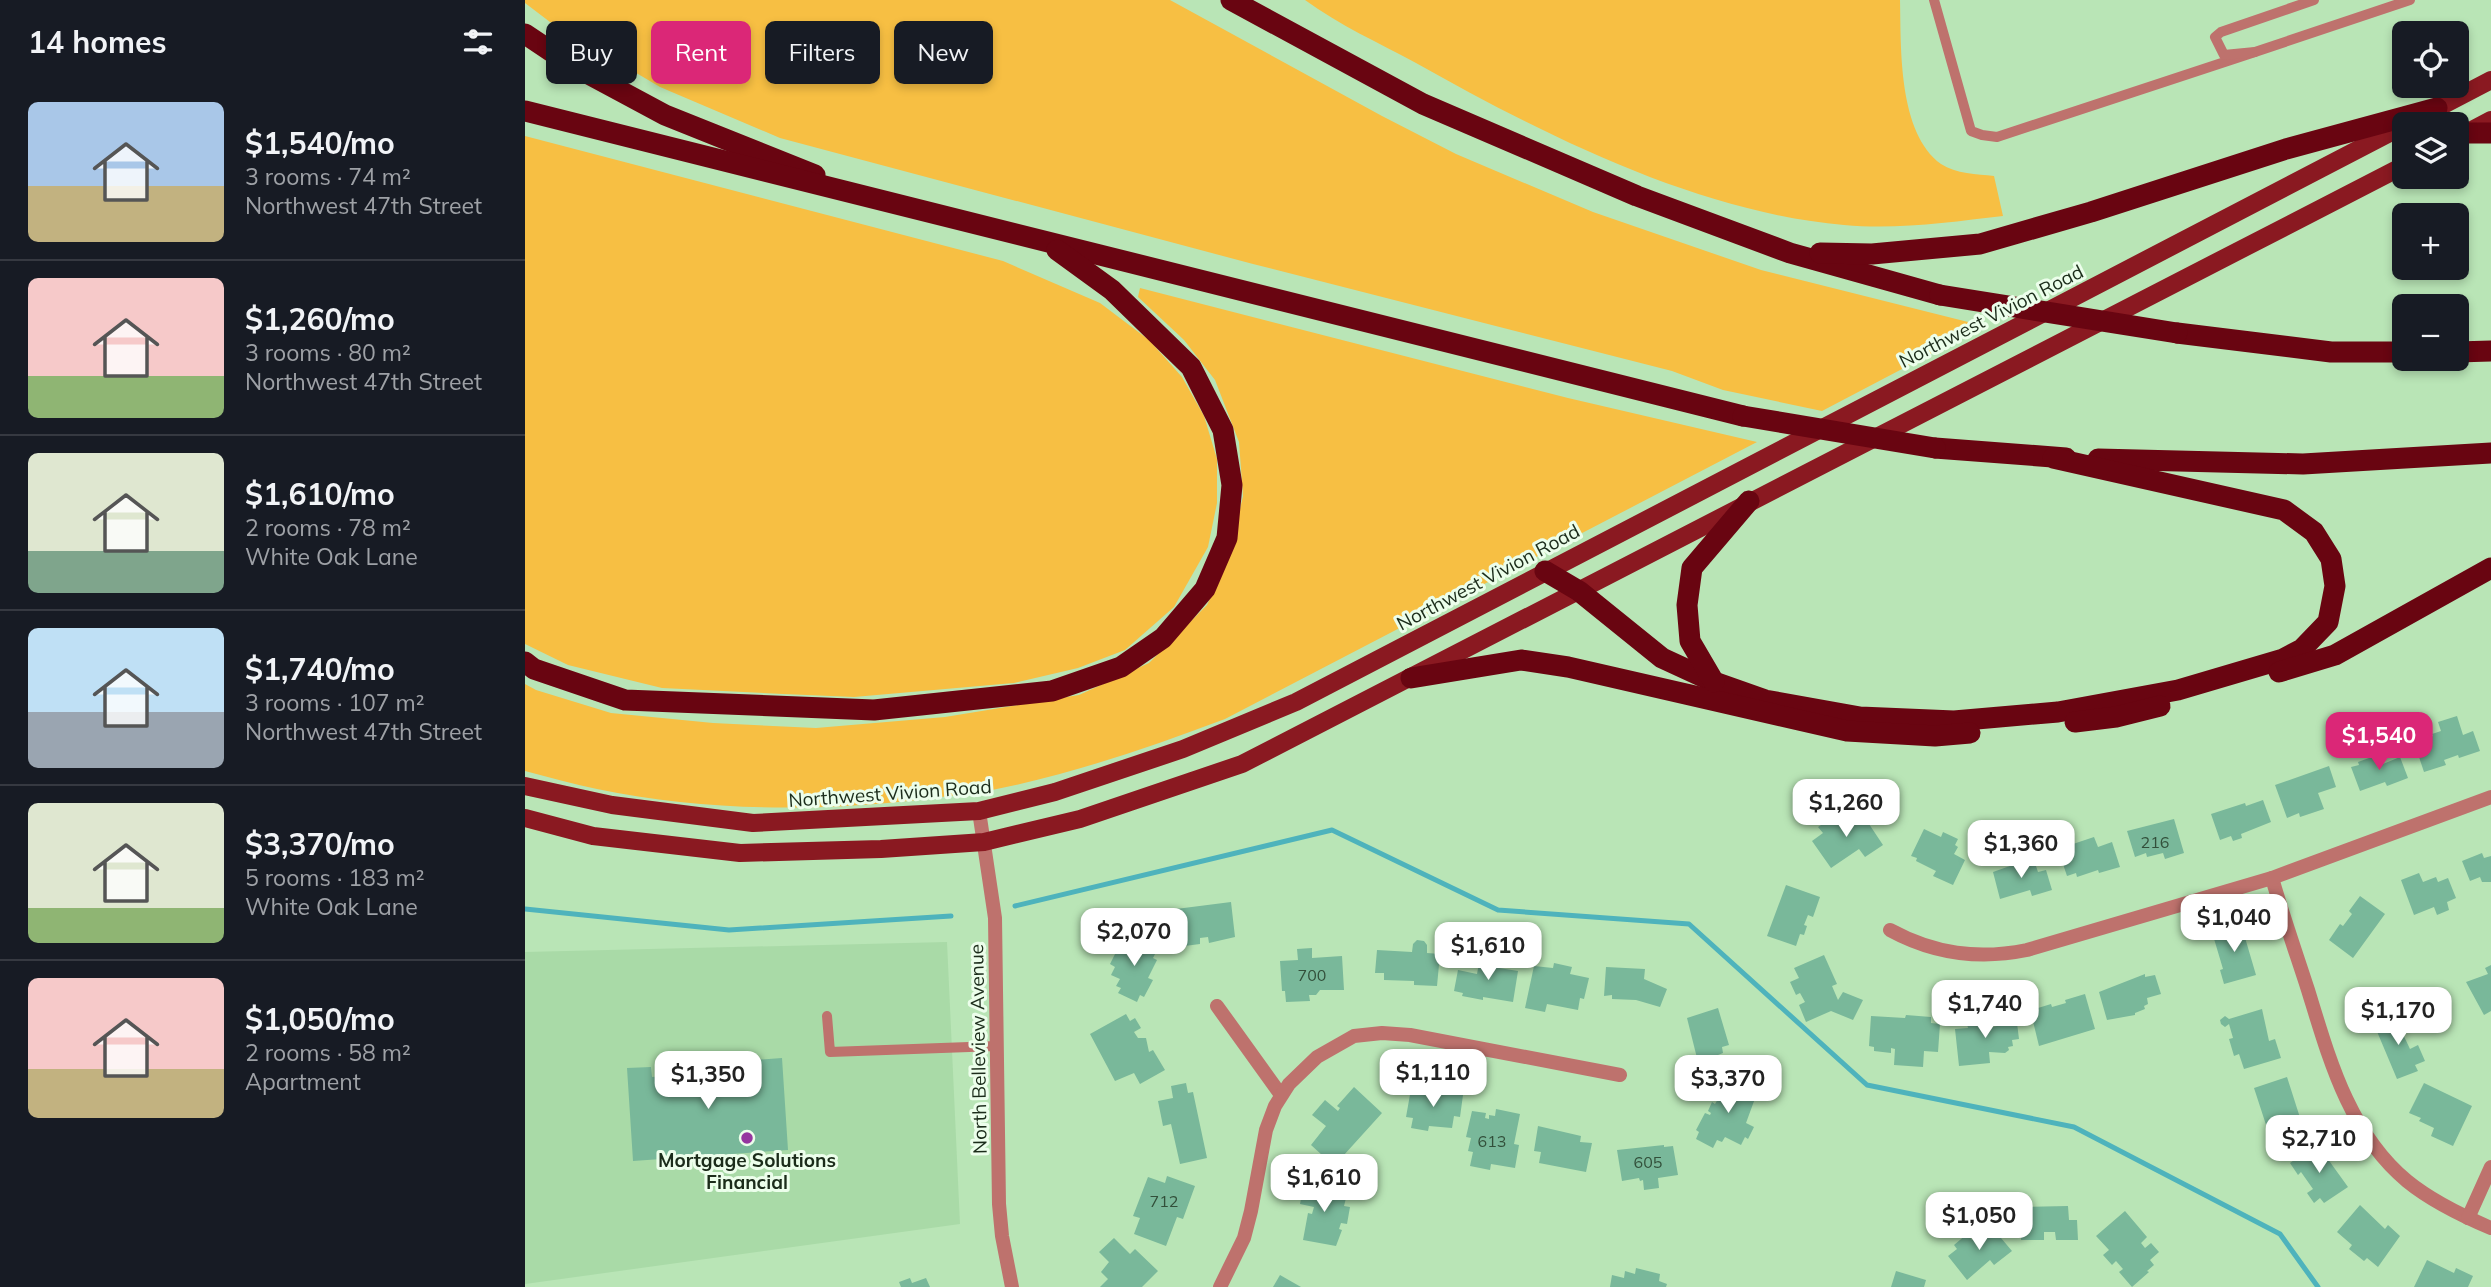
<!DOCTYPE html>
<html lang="en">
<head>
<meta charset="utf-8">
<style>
	body { margin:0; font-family:Mulish,sans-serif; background:#242831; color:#f1f3f6; height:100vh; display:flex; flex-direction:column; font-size:26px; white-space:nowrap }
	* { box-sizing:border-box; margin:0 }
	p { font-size:23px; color:#9ea1a6 }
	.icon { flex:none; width:38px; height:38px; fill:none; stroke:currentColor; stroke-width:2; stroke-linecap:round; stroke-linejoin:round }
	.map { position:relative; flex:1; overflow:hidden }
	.sheet { display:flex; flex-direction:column; background:#171b24; width:525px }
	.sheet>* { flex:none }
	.top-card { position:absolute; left:21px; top:21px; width:665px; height:63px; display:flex; gap:14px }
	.tools { position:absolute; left:1867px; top:21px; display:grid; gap:14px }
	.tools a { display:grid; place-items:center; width:77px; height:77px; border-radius:10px; background:#171b24; box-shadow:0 4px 10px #0003; font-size:35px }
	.price { position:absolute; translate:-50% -60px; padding:0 16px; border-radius:14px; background:#fff; color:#222; font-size:23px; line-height:46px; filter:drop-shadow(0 2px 4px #0008) }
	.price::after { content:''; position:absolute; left:50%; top:42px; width:21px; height:16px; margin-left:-10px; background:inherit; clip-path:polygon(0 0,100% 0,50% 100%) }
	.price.active { background:#db2777; color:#fff }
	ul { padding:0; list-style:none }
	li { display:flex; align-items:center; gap:21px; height:175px; padding:0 28px }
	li+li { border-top:2px solid #363941 }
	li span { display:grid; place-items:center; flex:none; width:196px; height:140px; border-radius:10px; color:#555 }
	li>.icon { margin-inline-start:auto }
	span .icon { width:84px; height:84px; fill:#fffc; stroke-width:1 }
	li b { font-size:30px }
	h2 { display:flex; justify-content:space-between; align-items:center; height:84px; padding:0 28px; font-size:30px }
	.pill { padding:0 24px; border-radius:10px; background:#171b24; box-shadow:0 4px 10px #0003; font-size:24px; line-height:63px }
	.pill.active { background:#db2777; color:#fff }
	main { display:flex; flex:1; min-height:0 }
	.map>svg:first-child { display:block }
	.built { fill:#a9daa7 }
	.green { fill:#f7bf43 }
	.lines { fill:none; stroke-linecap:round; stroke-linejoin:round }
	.stream { stroke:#4eb3bc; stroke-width:5 }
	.building { fill:#79b89a }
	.service { stroke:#be726d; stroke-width:10 }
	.minor { stroke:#be726d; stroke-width:14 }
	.primary { stroke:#8a1921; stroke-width:18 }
	.motorway { stroke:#690511; stroke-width:21 }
	.motorway-bridge { stroke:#690511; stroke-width:21 }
	.poi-dot { fill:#95369f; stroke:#ecfeeb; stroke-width:2.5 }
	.labels { text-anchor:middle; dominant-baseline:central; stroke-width:6; stroke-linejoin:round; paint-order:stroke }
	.number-label { font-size:16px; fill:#324f3a }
	.street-label { font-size:19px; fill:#1b2c1a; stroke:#ecfeeb }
	.poi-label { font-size:19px; font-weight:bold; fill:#1b2c1a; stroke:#ecfeeb }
</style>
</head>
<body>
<main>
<section class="sheet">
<h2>14 homes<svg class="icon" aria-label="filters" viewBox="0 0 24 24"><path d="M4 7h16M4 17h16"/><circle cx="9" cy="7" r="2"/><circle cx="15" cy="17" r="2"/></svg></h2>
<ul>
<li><span style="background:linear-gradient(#a9c7e8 60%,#c2b280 0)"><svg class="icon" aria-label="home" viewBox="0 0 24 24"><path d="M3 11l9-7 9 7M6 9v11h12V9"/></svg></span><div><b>$1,540/mo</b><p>3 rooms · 74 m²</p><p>Northwest 47th Street</p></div></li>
<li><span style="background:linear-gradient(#f6c9c9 70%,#8fb573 0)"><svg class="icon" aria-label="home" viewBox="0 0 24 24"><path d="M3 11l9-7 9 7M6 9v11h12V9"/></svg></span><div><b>$1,260/mo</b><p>3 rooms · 80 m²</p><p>Northwest 47th Street</p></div></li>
<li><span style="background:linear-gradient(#dfe7d0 70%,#7fa58c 0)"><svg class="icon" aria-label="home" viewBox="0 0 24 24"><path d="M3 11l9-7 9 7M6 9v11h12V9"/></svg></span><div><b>$1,610/mo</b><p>2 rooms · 78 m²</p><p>White Oak Lane</p></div></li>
<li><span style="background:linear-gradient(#bfe0f5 60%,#9aa5b1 0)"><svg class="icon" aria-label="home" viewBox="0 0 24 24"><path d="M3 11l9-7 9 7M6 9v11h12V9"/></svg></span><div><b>$1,740/mo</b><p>3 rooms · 107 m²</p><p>Northwest 47th Street</p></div></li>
<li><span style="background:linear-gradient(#dfe7d0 75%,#8fb573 0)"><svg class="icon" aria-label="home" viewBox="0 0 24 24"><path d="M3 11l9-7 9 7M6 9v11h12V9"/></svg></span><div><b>$3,370/mo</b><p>5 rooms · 183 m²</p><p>White Oak Lane</p></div></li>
<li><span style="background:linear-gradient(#f6c9c9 65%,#c2b280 0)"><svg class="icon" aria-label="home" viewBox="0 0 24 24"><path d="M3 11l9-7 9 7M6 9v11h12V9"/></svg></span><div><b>$1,050/mo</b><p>2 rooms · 58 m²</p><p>Apartment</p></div></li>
</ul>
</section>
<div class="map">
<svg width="1966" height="1287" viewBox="0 0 1966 1287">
	<rect width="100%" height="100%" fill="#b9e5b6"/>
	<polygon class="built" points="422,942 435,1224 0,1284 0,952"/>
	<g class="green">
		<polygon points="0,0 645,0 857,116 931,154 1068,212 1236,270 1459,326 1297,411 1198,390 1147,371 728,264 255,138 135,87 25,22 0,3"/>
		<path d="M780,0H1375C1376,48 1373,133 1416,164C1431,174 1452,174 1469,176L1478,216C1426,222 1372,230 1319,225C1171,212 1019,135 891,63C854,43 814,25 780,0Z"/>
		<polygon points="0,136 478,261 575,303 624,340 657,377 679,416 692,459 692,503 683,547 649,607 600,650 553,668 489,683 329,697 258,694 137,688 43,665 0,644"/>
		<path d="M615,288L1043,398L1232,442L700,719C623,748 547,774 467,790C448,794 429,795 409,798C299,812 182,812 72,789C48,784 24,777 0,771V684L11,690L86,713L188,723L291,728L420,717L554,695L624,663L682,605L703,560L718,496L714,442L690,380L659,340L613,297Z"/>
	</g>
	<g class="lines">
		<g class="stream">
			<polyline points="490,906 807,830 973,910 1164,924 1342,1085 1549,1127 1755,1234 1793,1287"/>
			<polyline points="0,909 204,930 426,916"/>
		</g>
	</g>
	<g class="building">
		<polygon points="1932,716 1938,735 1948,731 1955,751 1934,758 1933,755 1919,760 1921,765 1899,772 1889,742 1908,736 1907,734 1916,731 1913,722"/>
		<polygon points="1855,754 1858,764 1875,757 1883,778 1862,786 1860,782 1835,791 1826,767 1834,765 1833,762"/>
		<polygon points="1804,766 1811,787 1793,793 1799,809 1775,817 1774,813 1762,818 1750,785"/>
		<polygon points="1738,800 1746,822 1716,834 1717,838 1708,841 1706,836 1695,840 1686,814 1720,803 1721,806"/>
		<polygon points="1330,811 1336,820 1340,818 1358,845 1340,857 1334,849 1306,868 1287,841 1298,833 1293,827 1311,815 1315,821"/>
		<polygon points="1649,819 1659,853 1640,859 1638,853 1622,857 1621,853 1610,857 1602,831"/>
		<polygon points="1399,829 1416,837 1418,832 1433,839 1430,845 1433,847 1429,854 1440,860 1428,885 1408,876 1411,871 1391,861 1392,858 1386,856"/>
		<polygon points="1569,837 1573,847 1587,842 1595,867 1574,873 1573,870 1552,877 1551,873 1542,876 1533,849"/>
		<polygon points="1957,853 1959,858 1966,856 1966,882 1957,882 1955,877 1945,881 1937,861"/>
		<polygon points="1499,861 1501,865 1510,863 1513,872 1521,870 1527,890 1507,896 1505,890 1475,899 1468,872"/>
		<polygon points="1894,873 1898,882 1911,877 1913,882 1923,878 1931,898 1922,902 1924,910 1912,915 1909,907 1889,915 1876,880"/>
		<polygon points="1261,885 1295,897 1288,917 1283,915 1279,925 1282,926 1279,935 1275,934 1271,946 1242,936"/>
		<polygon points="1835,896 1860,914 1828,958 1804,940 1815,924 1818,926 1827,914 1824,911"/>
		<polygon points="706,902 710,937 684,943 683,937 675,938 675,944 652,947 648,918 652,918 651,909"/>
		<polygon points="1716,924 1731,975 1699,984 1695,970 1698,969 1687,932"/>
		<polygon points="607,934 633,948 628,958 632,960 623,978 628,980 619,997 615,995 612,1002 593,993 596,988 591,986 595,979 586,975 590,967 585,964 592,950 597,953"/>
		<polygon points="892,940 899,941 902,945 902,953 915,954 912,986 889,985 889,981 859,980 859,973 850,973 852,950 887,952 888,944"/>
		<polygon points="787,948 787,958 817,956 819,990 795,990 791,995 784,995 785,1001 761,1002 760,991 757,991 755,961 773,960 772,949"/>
		<polygon points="1299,955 1312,984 1307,986 1313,1000 1318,992 1338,1000 1328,1020 1306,1011 1281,1022 1274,1005 1280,1002 1275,993 1271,995 1265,982 1274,978 1269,968"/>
		<polygon points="955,958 970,961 968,967 993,971 988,1002 958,997 958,1000 937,996 938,993 929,991 933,970 952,974"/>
		<polygon points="1029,963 1047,967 1045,974 1064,978 1059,999 1055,998 1053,1010 1022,1004 1020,1012 1000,1008 1009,966 1028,968"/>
		<polygon points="1966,965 1966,1011 1959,1015 1941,982 1963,974 1960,968"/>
		<polygon points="1081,967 1120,969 1119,979 1142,989 1135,1007 1111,1000 1087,999 1087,995 1079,996"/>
		<polygon points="1620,974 1620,977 1630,975 1636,994 1622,998 1623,1004 1619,1006 1620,1009 1610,1013 1610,1015 1582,1020 1574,992"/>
		<polygon points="1560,994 1570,1029 1514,1046 1506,1013 1514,1011 1513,1008 1526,1004 1527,1007 1541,1003 1540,1000"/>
		<polygon points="1193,1008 1204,1045 1197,1047 1198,1053 1193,1055 1194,1059 1174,1066 1162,1018"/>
		<polygon points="1737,1009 1744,1041 1750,1039 1756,1058 1719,1069 1714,1054 1709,1056 1704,1039 1708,1038 1704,1024 1700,1027 1696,1024 1695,1020 1700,1016 1704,1019"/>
		<polygon points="1868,1013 1885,1049 1893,1045 1900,1061 1890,1065 1893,1071 1872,1079 1848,1022"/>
		<polygon points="601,1014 605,1021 610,1018 616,1028 609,1032 613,1038 621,1038 624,1052 628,1050 640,1070 615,1084 609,1073 590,1081 565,1034"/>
		<polygon points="1381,1015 1406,1017 1406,1023 1415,1024 1413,1052 1399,1051 1398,1067 1369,1065 1370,1049 1366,1048 1366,1053 1349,1051 1349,1047 1344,1046 1346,1016 1380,1018"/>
		<polygon points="1491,1015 1494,1039 1487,1040 1488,1046 1483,1047 1484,1050 1480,1053 1464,1052 1465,1063 1434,1066 1430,1029 1443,1028 1442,1024 1463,1022 1463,1028 1472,1026 1471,1017"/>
		<polygon points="257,1058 263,1150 108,1161 102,1068 126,1067 127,1077 164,1074 163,1062 193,1060 194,1072 230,1070 229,1060"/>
		<polygon points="1199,1076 1232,1093 1221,1123 1229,1127 1223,1139 1220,1137 1216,1145 1200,1137 1197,1142 1192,1140 1188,1148 1171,1139 1174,1132 1171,1130 1180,1113 1185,1115 1186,1113 1183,1111 1187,1102 1190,1104 1193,1099 1189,1097"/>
		<polygon points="1762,1077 1778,1127 1756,1134 1754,1130 1744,1134 1729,1088"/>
		<polygon points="661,1083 663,1093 668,1092 682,1158 655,1164 646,1124 638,1126 633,1101 648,1098 646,1086"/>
		<polygon points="1899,1083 1947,1106 1928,1146 1906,1136 1909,1128 1894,1121 1896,1118 1884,1113"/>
		<polygon points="829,1087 857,1113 809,1166 786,1145 801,1126 787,1115 800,1100 813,1111 815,1108 812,1106"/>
		<polygon points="886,1089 938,1095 935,1117 929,1116 927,1128 904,1126 903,1131 886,1128 888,1118 881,1117"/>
		<polygon points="971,1109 995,1114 989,1144 994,1145 990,1168 966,1164 965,1170 945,1166 948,1152 943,1151 946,1138 941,1137 947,1111 961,1113 960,1118 964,1119 964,1115 970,1116"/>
		<polygon points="1013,1126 1056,1136 1055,1142 1067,1143 1061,1172 1014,1163 1016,1152 1009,1151"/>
		<polygon points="1792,1144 1823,1187 1799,1203 1795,1198 1789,1203 1782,1193 1788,1189 1776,1172 1773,1175 1765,1163"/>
		<polygon points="1139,1145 1139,1147 1148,1146 1153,1175 1133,1178 1134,1188 1119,1190 1118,1180 1115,1181 1114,1178 1097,1181 1092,1150"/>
		<polygon points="642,1176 670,1186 658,1219 652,1217 641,1246 609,1234 615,1218 608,1216 623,1177 640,1183"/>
		<polygon points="779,1183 822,1194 819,1206 825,1207 822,1224 816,1223 814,1229 817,1230 811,1246 778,1240 783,1213 787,1214 789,1207 775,1204"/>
		<polygon points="1835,1205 1860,1229 1863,1225 1875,1236 1853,1267 1842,1258 1839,1261 1824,1249 1827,1245 1812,1232"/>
		<polygon points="1543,1206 1544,1220 1552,1220 1553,1240 1531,1240 1530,1232 1519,1232 1519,1240 1496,1240 1495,1207"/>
		<polygon points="1600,1211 1622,1237 1616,1243 1620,1248 1626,1243 1634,1252 1625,1260 1629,1265 1622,1271 1624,1272 1607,1287 1594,1272 1598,1269 1591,1261 1587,1265 1578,1255 1584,1250 1571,1236"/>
		<polygon points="1465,1225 1487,1251 1469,1265 1465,1260 1442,1280 1423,1256 1432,1249 1429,1245 1442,1234 1447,1240"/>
		<polygon points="589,1238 605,1254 610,1249 633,1271 617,1287 575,1287 583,1279 576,1272 584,1262 574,1252"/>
		<polygon points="1902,1260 1929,1273 1931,1268 1948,1276 1943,1287 1889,1287"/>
		<polygon points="1111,1268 1135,1274 1134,1281 1142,1284 1141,1287 1085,1287 1087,1275 1099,1278 1100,1271 1110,1274"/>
		<polygon points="1371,1271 1401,1280 1399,1287 1366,1287"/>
		<polygon points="755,1275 776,1287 748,1287"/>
		<polygon points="385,1278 387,1283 401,1278 405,1287 376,1287 374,1282"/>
	</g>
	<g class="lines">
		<g class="service">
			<polyline points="1409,0 1446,131 1457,135 1472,137 1730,52"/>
			<polyline points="1789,0 1696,32 1690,37 1699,55 1730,52 1885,0"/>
			<polyline points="302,1016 305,1052 472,1046"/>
		</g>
		<g class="minor">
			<polyline points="454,811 470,918 474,1204 477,1236 487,1287"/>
			<path d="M1747,878C1758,916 1771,953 1783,990C1804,1058 1824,1133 1882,1181C1904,1199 1940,1217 1966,1228"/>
			<path d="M1365,930C1409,954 1453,960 1502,950L1747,878L1966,797"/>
			<polyline points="692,1006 756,1095"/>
			<polyline points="1943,1218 1966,1167"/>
			<polyline points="695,1287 719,1238 726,1211 741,1130 750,1106 764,1084 792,1057 829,1036 857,1033 885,1035 1095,1075"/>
		</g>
		<g class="primary">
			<polyline points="1901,114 1966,80"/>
			<polyline points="1932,138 1966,120"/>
			<polyline points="0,786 87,805 228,823 454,811 530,792 658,749 771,702 1880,125"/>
			<polyline points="0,818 68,836 215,853 356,849 459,842 555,819 717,764 1880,165"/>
		</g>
		<g class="motorway">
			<polyline points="706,0 898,104 1112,196 1265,253 1415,295"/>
			<polyline points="0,34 45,64 140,115 290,175"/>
			<polyline points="0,111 1218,416"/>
			<polyline points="1943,133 1966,133"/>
			<polyline points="1295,253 1347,254 1455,244 1566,212 1761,149 1912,108"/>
			<polyline points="1652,333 1806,352 1880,352"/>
			<polyline points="1932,352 1966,351"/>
			<polyline points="1410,448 1541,458"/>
			<polyline points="1573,459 1778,464 1966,453"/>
			<polyline points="1020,571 1054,591 1137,658 1189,682 1240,700 1335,717 1429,721 1533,712 1653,690 1758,659 1777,649 1803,622 1810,586 1806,559 1789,532 1759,510 1528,458"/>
			<polyline points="0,662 9,669 100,700 349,710 527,691 596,667 638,638 680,589 702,538 707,485 698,430 666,367 587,290 532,250"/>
			<polyline points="1754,672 1810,655 1966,568"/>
			<polyline points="886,678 996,660 1043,667 1322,731 1410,736 1445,733"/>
			<polyline points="1189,682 1165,641 1162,605 1167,568 1224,501"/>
			<polyline points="1550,722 1591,717 1635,706"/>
		</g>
		<g class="motorway-bridge">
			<polyline points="1415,295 1652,333"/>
			<polyline points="1218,416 1410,448"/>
		</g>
	</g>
	<circle class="poi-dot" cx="222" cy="1138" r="7"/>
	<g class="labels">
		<g class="number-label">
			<text x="1630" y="842">216</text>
			<text x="787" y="975">700</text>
			<text x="967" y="1141">613</text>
			<text x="1123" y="1162">605</text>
			<text x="639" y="1201">712</text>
		</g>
		<g class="street-label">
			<text transform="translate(1466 316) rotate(-27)">Northwest Vivion Road</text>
			<text transform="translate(963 577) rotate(-28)">Northwest Vivion Road</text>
			<text transform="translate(365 793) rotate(-4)">Northwest Vivion Road</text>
			<text transform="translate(453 1049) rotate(-91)">North Belleview Avenue</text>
		</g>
		<g class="poi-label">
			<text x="222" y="1160">Mortgage Solutions<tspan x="222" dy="22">Financial</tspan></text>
		</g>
	</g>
</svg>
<div class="tools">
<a><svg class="icon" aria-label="locate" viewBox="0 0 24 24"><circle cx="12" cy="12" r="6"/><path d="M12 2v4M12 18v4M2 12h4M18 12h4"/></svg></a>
<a><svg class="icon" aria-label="layers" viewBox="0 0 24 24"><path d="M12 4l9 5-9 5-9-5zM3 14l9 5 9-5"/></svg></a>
<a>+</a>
<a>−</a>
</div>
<b class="price active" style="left:1854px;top:772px">$1,540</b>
<b class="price" style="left:1321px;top:839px">$1,260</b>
<b class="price" style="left:1496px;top:880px">$1,360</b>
<b class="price" style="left:1709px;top:954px">$1,040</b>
<b class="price" style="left:609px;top:968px">$2,070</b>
<b class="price" style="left:963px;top:982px">$1,610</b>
<b class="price" style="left:1460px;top:1040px">$1,740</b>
<b class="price" style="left:1873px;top:1047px">$1,170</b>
<b class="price" style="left:908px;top:1109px">$1,110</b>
<b class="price" style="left:183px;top:1111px">$1,350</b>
<b class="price" style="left:1203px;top:1115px">$3,370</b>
<b class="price" style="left:1794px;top:1175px">$2,710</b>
<b class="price" style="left:799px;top:1214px">$1,610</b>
<b class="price" style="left:1454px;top:1252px">$1,050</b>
<div class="top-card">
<a class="pill">Buy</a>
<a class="pill active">Rent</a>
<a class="pill">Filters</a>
<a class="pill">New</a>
</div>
</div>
</main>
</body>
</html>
